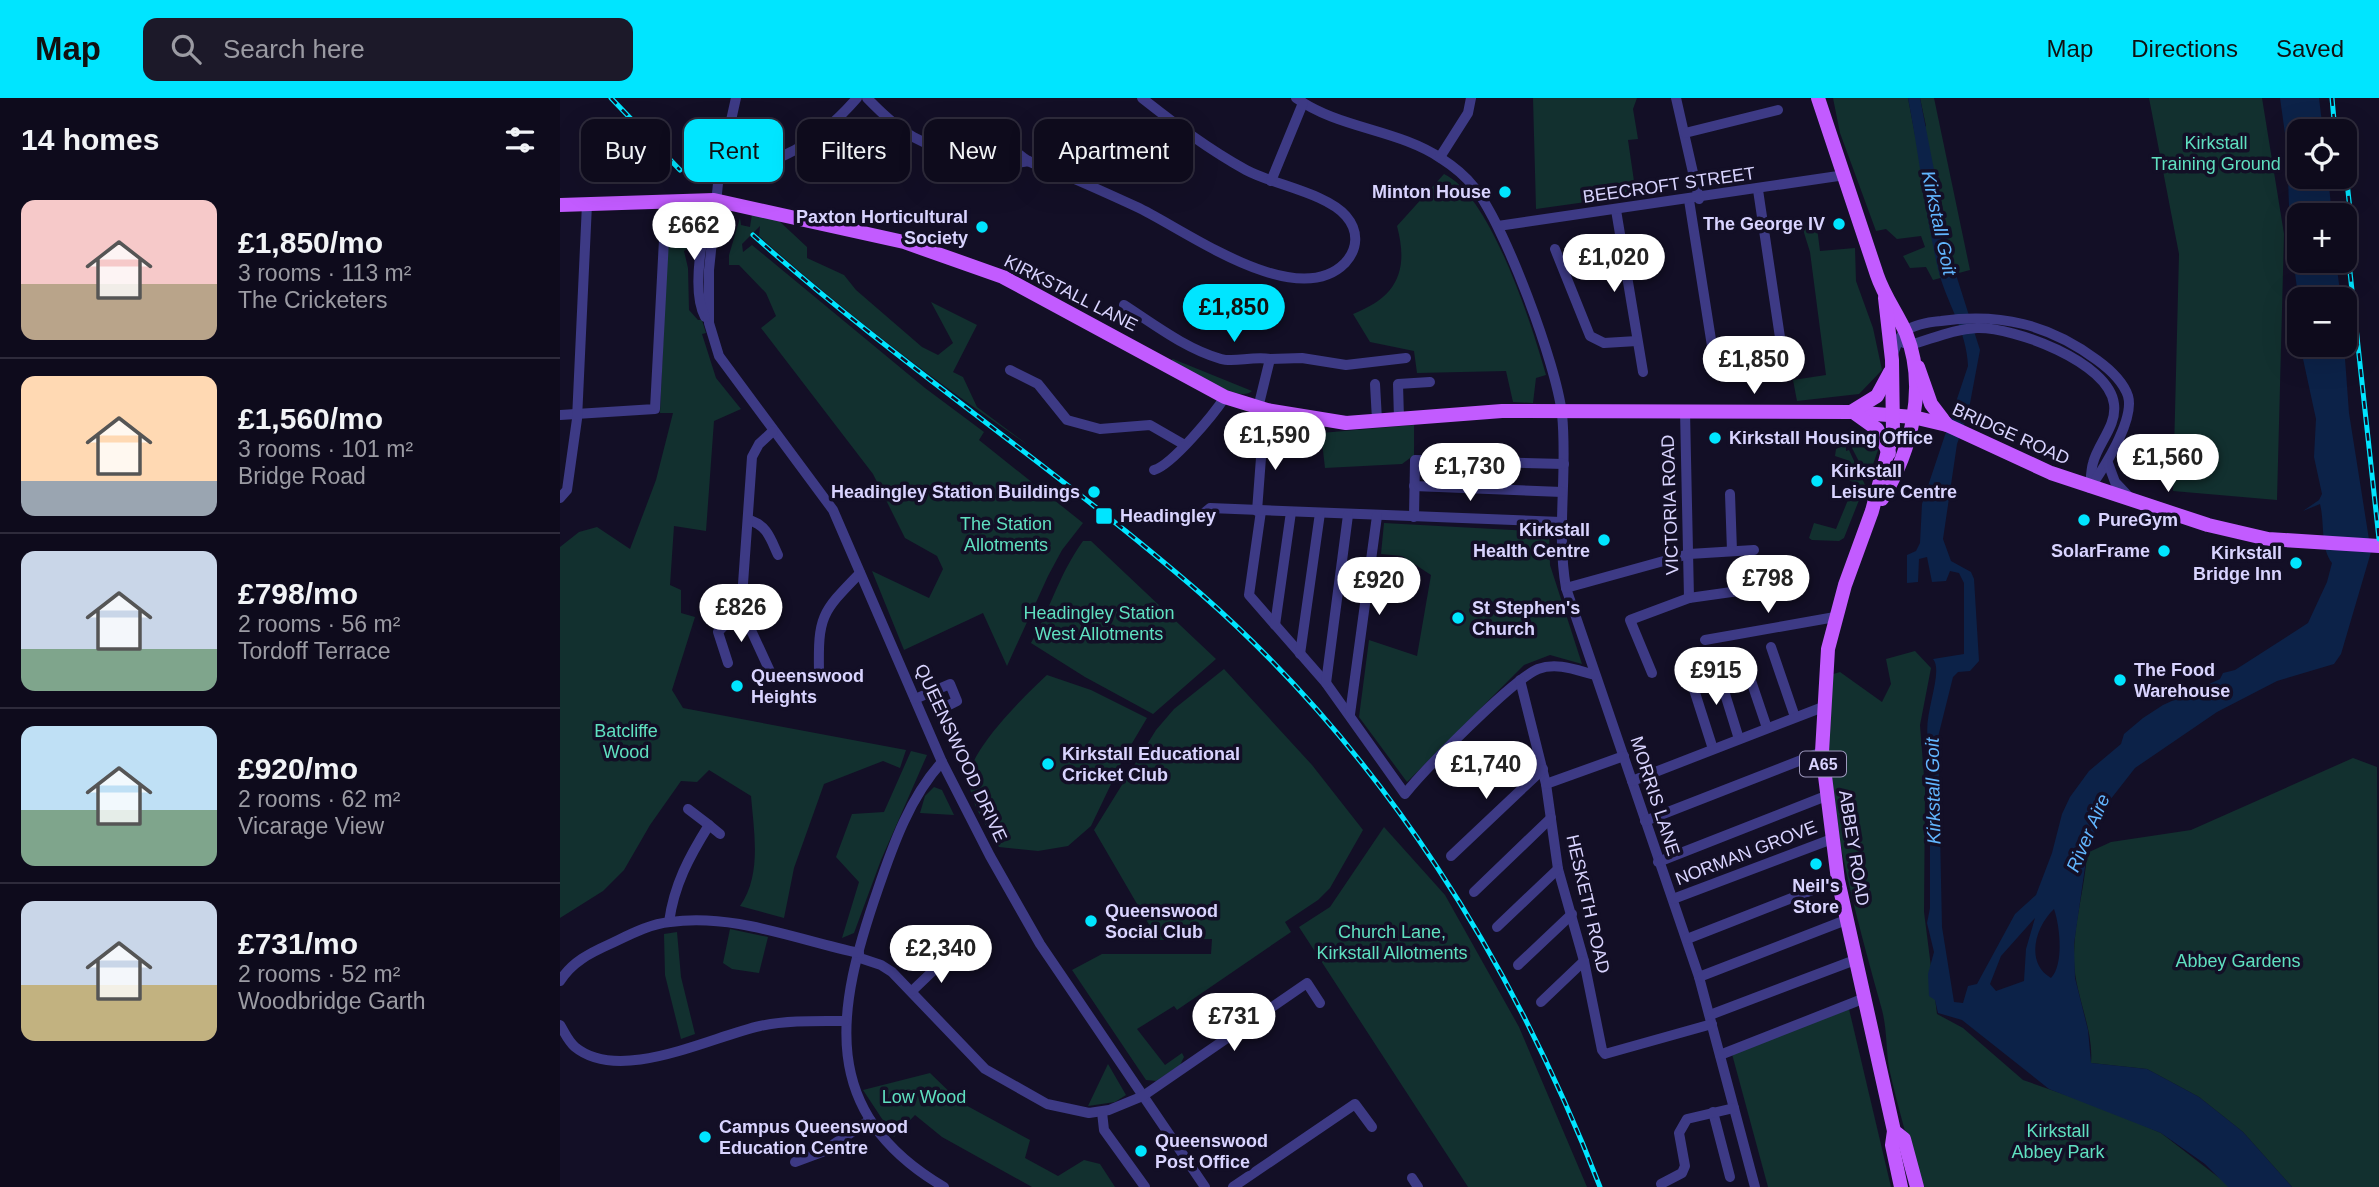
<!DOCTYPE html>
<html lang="en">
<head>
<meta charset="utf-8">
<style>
	body { margin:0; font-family:Helvetica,sans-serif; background:#1c1929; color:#f1f3f6; height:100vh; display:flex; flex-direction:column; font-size:26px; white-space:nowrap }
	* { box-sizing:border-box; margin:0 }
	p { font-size:23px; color:#9b9ba3 }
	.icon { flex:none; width:38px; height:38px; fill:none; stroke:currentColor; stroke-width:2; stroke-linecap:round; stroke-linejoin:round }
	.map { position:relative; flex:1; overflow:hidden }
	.side { display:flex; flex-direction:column; background:#0e0b1c; width:560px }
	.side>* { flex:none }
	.top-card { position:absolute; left:21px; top:21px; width:665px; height:63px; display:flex; gap:14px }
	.fabs { position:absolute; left:1727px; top:21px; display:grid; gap:14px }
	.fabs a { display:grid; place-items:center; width:70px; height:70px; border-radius:14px; background:#0e0b1c; box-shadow:0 7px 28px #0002,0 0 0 2px #2e2b3b; font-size:35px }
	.price { position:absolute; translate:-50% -60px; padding:0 16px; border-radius:24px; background:#fff; color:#222; font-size:23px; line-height:46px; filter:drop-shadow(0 2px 4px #0008) }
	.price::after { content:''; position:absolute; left:50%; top:42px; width:21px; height:16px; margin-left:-10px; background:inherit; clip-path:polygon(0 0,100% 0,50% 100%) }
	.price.on { background:#00e5ff; color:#111 }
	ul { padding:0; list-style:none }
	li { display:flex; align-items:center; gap:21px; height:175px; padding:0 21px }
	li+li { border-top:2px solid #2e2b3b }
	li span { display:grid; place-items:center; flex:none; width:196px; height:140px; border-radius:14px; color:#555 }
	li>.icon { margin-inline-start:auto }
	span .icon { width:84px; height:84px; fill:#fffc; stroke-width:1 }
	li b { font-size:30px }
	h2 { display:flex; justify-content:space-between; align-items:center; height:84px; padding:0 21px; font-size:30px }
	.chip { padding:0 24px; border-radius:14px; background:#0e0b1c; box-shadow:0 7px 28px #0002,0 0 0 2px #2e2b3b; font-size:24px; line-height:63px }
	.chip.on { background:#00e5ff; color:#111 }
	header { display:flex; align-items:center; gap:42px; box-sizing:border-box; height:98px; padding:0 35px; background:#00e5ff; color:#111 }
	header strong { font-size:33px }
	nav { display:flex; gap:38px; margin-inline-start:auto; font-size:24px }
	.search { width:490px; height:63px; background:#1c1929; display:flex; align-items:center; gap:18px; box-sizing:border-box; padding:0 24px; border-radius:14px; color:#9b9ba3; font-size:26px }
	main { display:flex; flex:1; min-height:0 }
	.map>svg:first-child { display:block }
	.green { fill:#12302f }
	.water { fill:#0c2248; fill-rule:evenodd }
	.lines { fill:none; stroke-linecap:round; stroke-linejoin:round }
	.minor { stroke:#3d3a85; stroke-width:10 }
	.major { stroke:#c25bff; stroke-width:14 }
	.rail-casing { stroke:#00e5ff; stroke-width:5 }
	.rail { stroke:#130f26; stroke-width:2.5; stroke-dasharray:8; stroke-linecap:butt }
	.poi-dot { fill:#00e5ff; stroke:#130f26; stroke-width:2.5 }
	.labels { text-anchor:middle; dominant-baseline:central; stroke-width:7; stroke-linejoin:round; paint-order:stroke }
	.shield { fill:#130f26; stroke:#9e99be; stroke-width:2 }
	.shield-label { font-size:16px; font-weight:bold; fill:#d9d4ff }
	.park-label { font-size:18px; fill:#5fe0c0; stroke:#130f26 }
	.street-label { font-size:18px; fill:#d9d4ff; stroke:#130f26 }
	.poi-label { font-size:18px; font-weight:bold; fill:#d9d4ff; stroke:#130f26; text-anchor:start }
	.water-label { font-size:19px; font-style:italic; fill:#62b6ff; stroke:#130f26 }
</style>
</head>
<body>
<header>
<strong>Map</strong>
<div class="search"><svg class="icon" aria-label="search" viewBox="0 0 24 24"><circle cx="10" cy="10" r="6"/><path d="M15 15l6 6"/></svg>Search here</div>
<nav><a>Map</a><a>Directions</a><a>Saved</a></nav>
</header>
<main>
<section class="side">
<h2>14 homes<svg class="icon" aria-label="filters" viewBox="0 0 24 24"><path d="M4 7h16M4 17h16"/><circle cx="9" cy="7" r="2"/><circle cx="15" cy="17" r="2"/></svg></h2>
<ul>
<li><span style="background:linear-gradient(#f6c9c9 60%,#b9a48a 0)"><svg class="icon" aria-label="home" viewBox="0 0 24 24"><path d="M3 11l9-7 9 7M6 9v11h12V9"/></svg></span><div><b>£1,850/mo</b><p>3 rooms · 113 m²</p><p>The Cricketers</p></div></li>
<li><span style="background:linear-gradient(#ffd9b3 75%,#9aa5b1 0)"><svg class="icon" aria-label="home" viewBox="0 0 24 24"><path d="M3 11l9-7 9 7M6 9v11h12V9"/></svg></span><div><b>£1,560/mo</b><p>3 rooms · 101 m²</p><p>Bridge Road</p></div></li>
<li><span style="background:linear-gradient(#c9d6e8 70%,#7fa58c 0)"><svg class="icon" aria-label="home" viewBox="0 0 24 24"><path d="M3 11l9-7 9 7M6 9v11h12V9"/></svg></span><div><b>£798/mo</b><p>2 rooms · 56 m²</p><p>Tordoff Terrace</p></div></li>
<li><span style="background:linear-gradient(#bfe0f5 60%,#7fa58c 0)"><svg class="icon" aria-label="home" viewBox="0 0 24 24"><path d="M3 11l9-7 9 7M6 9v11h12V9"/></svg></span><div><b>£920/mo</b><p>2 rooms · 62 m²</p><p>Vicarage View</p></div></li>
<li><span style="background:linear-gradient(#c9d6e8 60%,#c2b280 0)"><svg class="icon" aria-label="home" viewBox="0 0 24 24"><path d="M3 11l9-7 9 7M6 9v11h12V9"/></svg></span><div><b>£731/mo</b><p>2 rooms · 52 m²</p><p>Woodbridge Garth</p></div></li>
</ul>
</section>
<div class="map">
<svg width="1819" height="1089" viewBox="0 0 1819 1089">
	<rect width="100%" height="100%" fill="#130f26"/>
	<g class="green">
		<polygon points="973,0 1077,0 1073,11 1078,41 1068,42 1076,97 976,111"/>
		<polygon points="1273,0 1348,0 1355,37 1366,28 1360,0 1374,0 1410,172 1373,182 1366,169 1350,170 1343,158 1365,149 1361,138 1337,141 1326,131 1316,133 1280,35"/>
		<polygon points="1589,0 1702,0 1724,136 1717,402 1613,393 1619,156"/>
		<path d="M884,76C931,98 972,227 986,277L976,280L973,305L953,304L946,273L857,275L854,253L810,244L793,216C837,199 849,173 837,128Z"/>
		<path d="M122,115C135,123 138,144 124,153L128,170L129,212L138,222H142L146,235L142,236L156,280L181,311L154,323L146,433L114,428L110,487L121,492V515L135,519L112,592L123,610L346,652L340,670L323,663L264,686L234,770L224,820L180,808C202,777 194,734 191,698L149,672L137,684L121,683L90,727L64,772L43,793L0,820V449L19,434L37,429L70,451L96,382L113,315H100L108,133L113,116Z"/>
		<path d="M192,116L217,121L247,149V160L284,177L296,192L362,249L378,257L393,245L371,204L417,227L393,274L403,279L417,309L468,347C373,282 285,215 199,138L200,128L182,146L183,154L192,147L365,290L424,334L419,342L523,425L502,452L488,478L447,568L423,515L344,552L312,473L369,500L383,471L377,458L345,440L313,376L201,230L216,218L206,195L179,167H169V157L180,120L181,127L190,129Z"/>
		<polygon points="1256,122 1260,153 1295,150 1296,183 1313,230 1322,272 1299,296 1237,303 1233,282 1266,277 1250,154 1241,125"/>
		<path d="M613,261L692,293C679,306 626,272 610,263Z"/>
		<polygon points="854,327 854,357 842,366 765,370 761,335"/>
		<polygon points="1307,335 1318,352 1308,381 1292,350 1293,343"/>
		<polygon points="1286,346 1286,353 1289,352 1305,387 1284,440 1279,443 1252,442 1249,440 1254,425 1276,431 1295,385 1284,380 1290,363 1275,358 1276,351"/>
		<polygon points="824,425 989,434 990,467 1022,566 990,557 964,567 847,684 799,619 809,542 857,558 871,477 842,458 821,456"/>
		<path d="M523,443H531L656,561L593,616L525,579L471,545C491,510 498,478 523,443Z"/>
		<path d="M1355,553L1371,570L1360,627L1365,692L1364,814L1377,916L1403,930L1463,982L1543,1010L1601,1035L1671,1089H1360C1350,1049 1338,1011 1329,970C1326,951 1327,931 1322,912C1298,824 1271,732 1268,641C1267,619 1269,598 1270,577L1280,574L1322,604L1331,586L1326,561Z"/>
		<polygon points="664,571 752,667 803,732 770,790 758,802 725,824 731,834 617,912 614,908 577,931 605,967 622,955 624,959 620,967 596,983 586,982 512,872 542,856 651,856 652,841 598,842 534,732 596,632 614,611"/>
		<path d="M487,577L531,592L587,620L565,657L531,728L508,748L478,753L439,749C427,728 405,700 410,674C416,646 466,596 487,577Z"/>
		<polygon points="351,653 367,657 321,762 294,835 282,840 299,784 276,759 292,716 324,714"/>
		<path d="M1793,660L1817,669L1819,1089H1732L1683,1034L1639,999L1587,971L1531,965C1534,931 1515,898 1514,863C1513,826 1525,791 1527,755L1551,744L1631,732Z"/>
		<polygon points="374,689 382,692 394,717 360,715 365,698"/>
		<polygon points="824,729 885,797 959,929 1027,1089 908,1089 739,829 770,809"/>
		<polygon points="170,831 208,839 199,875 172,871 163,865"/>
		<polygon points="117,834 121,879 135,936 121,941 105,877 104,836"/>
		<polygon points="1289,911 1331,1089 1208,1089 1172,956"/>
		<polygon points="548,966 566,997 555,1004 528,1008"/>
		<polygon points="370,975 400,1004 470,1042 465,1060 498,1078 524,1062 540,1066 555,1089 472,1089 382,1039 355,1017 334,1039 303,992"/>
	</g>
	<g class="water">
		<path d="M1348,0H1360L1392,164L1420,252L1408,316L1397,346L1383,441L1391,463L1411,474L1414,481L1419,563L1410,573L1398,574L1393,579L1378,639L1382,829L1394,904L1403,905L1408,888L1417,886L1455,816L1476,797L1492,755L1502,716L1510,699L1529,673L1561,646L1564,636L1583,620L1603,607L1660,581L1663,575L1675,572L1748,525L1767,484L1772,465C1760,449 1765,426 1760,406L1743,413L1759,402L1762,396L1754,359L1756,321L1740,247H1784L1789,315L1811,454L1781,556L1774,566L1717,583L1657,614L1575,670L1543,711L1527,755L1514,846L1515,880L1528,932L1531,965L1587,971L1639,999L1683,1034L1732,1089H1668L1645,1066L1601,1035L1489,991L1402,922L1378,915L1375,902L1369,898L1368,876L1374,854L1367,825L1370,810V647C1359,624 1385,575 1373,561L1404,556V485L1399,475L1390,473L1386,483L1372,484L1367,459L1359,461L1358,484L1347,485V457L1356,453L1360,445L1362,406L1408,268C1407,233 1386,204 1378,171C1365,114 1359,56 1348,0ZM1494,811C1500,828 1504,867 1491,880C1465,865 1475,829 1494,811ZM1475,820L1466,851L1464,883L1436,893L1430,886L1441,858Z"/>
		<polygon points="1720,0 1759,0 1763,33 1740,33 1740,79 1768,79 1772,117 1740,117 1740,163 1776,163 1781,201 1740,201 1739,205 1730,138 1727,50"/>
	</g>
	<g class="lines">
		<g class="minor">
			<polyline points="176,0 159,76 149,172 149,225 159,258 273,412 382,664 430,758 480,846 645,1089"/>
			<path d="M307,0C337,31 366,56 412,52C424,51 435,45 448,50C457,53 462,60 470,64C481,69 494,72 505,77C529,87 553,98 577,109C624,131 736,215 785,165C798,151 799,133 786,118C766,95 714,87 686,72C648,51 615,26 582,0"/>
			<path d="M736,0C779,31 838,31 882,61C893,68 906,79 914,89C945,128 996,265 1002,316C1008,374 996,432 1006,490L1139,879L1195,1089"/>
			<polyline points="1116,0 1139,101"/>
			<polyline points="1125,35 1218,12"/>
			<polyline points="412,52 444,67 469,63"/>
			<polyline points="880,59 908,15 911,0"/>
			<path d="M159,76C218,67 257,46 297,0"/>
			<polyline points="711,83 743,5"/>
			<polyline points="1198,92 1225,273"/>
			<polyline points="1129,102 1155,267"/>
			<polyline points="1056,112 1083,274"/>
			<polyline points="938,128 1285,77"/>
			<polyline points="995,151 1030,238 1044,245 1077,243"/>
			<path d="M564,207C595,227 626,251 661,261C674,265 692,258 710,261L698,310"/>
			<path d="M145,219C131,193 142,128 154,102"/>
			<path d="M1344,245L1350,247C1372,241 1393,231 1417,230C1454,229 1549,264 1554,306C1557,328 1538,345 1533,365C1531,372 1531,380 1530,387"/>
			<path d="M1333,256C1336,248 1339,238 1346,233C1355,226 1370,224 1381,223C1440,215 1489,226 1537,262C1548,270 1563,283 1568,298C1575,322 1543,371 1530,390"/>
			<polyline points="710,261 742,260 786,267 846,260"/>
			<polyline points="450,272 478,286 507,322 540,331 590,327 623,346"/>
			<polyline points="815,286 817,322"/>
			<polyline points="1125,313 1129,500"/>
			<polyline points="0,317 95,311 106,104"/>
			<polyline points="839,321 838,286 870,284"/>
			<polyline points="1548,365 1555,384 1570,400"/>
			<path d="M594,372C612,367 654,316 665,299"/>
			<polyline points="854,388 1002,394"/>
			<polyline points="1170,396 1172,453"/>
			<polyline points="0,400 7,392 17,321 27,106"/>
			<polyline points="697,413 703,333"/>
			<path d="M701,413L689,497L766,585L845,696C864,672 953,581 978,571C997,564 1016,572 1035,577"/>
			<polyline points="854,419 855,362 1004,366"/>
			<polyline points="632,420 638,420 650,410 1001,424"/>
			<path d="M188,422C207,426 211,442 218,457"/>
			<polyline points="1006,490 1129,456 1194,452"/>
			<polyline points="183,493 195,507 190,530 214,582"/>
			<polyline points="715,527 731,414"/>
			<polyline points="1145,542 1275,519"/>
			<polyline points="1211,549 1235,619"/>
			<polyline points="740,556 760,415"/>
			<polyline points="1183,559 1207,630"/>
			<polyline points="168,565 158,534 175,516 182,500 192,359 199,346 213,333"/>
			<polyline points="1156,567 1179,641"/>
			<path d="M259,575C258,518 261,515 300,475"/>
			<polyline points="1092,575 1070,522 1129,500 1193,491"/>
			<polyline points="1129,576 1153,651"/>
			<polyline points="960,582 986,686 998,771 1024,863 1042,952 1045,956 1152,926"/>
			<polyline points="766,585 788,417"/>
			<polyline points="355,601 390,586 397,603 385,609"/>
			<polyline points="790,616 817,418"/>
			<path d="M382,664C350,699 333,747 318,791C276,912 257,1014 384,1089"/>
			<polyline points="1072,683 1263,609"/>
			<polyline points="986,686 1064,658"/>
			<polyline points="128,711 149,727"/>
			<polyline points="1085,723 1262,654"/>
			<polyline points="891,758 983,671"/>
			<polyline points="1098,764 1266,698"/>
			<polyline points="914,794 991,720"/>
			<polyline points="1113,801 1272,741"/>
			<path d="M109,824C114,787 129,759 149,727L160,736"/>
			<polyline points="937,829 998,771"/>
			<polyline points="1127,841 1278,782"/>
			<polyline points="297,859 321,867 332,874 425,971 487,1006 529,1015 549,1012 583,998 747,885 760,905"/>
			<polyline points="958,867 1012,816"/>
			<polyline points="1139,879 1286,822"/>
			<path d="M0,883C12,864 30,855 50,846C69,837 89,826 110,824C174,815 237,842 299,855"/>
			<polyline points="352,893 376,870 378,862"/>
			<polyline points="981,904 1024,863"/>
			<polyline points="1150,917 1295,862"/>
			<path d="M0,927C5,935 8,943 15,949C60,986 150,939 200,928C228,922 256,923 285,923"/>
			<polyline points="1160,957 1305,900"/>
			<polyline points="542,1014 544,1032 585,1089"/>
			<polyline points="1153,1014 1170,1079"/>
			<polyline points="235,1064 262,1054 310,1022"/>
			<polyline points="852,1080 858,1089"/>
			<polyline points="1101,1086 1122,1075 1125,1068 1119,1035 1127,1021 1174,1010"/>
			<polyline points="673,1089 795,1006 812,1029"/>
		</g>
		<g class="major">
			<path d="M1258,0L1317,177C1324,198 1337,215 1346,235C1368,290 1351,353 1322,401"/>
			<polyline points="0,107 154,102 344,144 443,179 665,299 707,312 786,325 942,313 1291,314 1353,319 1387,327 1491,375 1648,427 1708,441 1819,448"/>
			<polyline points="1325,200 1332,262 1333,334 1312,413 1285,487 1268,551 1262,654 1278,782 1334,1033 1344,1041 1357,1089"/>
			<polyline points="1358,269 1371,306 1387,327"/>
			<polyline points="1291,314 1317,298 1330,274"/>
			<polyline points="1296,316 1317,331 1329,355"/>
			<polyline points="1334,1033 1332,1047 1341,1089"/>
		</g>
		<g class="rail-casing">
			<g id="rail">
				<polyline points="51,0 120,72"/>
				<polyline points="1772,0 1775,33"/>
				<polyline points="1785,66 1793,139"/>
				<polyline points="1785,128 1819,441"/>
				<path d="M193,137C336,265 496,370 640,495C823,655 953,864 1040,1089"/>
			</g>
		</g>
		<use href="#rail" class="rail"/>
	</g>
	<g class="poi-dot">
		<circle cx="945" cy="94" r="7"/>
		<circle cx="1279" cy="126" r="7"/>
		<circle cx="422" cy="129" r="7"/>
		<circle cx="1155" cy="340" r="7"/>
		<circle cx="1257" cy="383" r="7"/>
		<circle cx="534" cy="394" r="7"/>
		<rect x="535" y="409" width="18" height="18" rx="3.5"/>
		<circle cx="1524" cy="422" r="7"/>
		<circle cx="1044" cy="442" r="7"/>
		<circle cx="1604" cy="453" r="7"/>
		<circle cx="1736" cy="465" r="7"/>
		<circle cx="898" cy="520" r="7"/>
		<circle cx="1560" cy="582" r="7"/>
		<circle cx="177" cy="588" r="7"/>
		<circle cx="488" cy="666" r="7"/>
		<circle cx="1256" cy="766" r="7"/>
		<circle cx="531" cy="823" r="7"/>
		<circle cx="145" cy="1039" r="7"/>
		<circle cx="581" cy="1053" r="7"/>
	</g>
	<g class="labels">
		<rect class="shield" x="1240" y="653.5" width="46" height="25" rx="5"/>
		<g class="shield-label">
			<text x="1263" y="666">A65</text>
		</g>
		<g class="park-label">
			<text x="1656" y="45">Kirkstall<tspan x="1656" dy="21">Training Ground</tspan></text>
			<text x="446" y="426">The Station<tspan x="446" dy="21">Allotments</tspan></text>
			<text x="539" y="515">Headingley Station<tspan x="539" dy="21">West Allotments</tspan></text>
			<text x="66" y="633">Batcliffe<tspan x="66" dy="21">Wood</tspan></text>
			<text x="832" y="834">Church Lane,<tspan x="832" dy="21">Kirkstall Allotments</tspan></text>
			<text x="1678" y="863">Abbey Gardens</text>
			<text x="364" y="999">Low Wood</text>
			<text x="1498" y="1033">Kirkstall<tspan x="1498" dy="21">Abbey Park</tspan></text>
		</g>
		<g class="street-label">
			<text transform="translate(1109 87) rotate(-8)">BEECROFT STREET</text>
			<text transform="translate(511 195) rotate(27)">KIRKSTALL LANE</text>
			<text transform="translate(1451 336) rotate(24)">BRIDGE ROAD</text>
			<text transform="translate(1110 407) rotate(-92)">VICTORIA ROAD</text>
			<text transform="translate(401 655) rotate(65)">QUEENSWOOD DRIVE</text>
			<text transform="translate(1095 698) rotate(72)">MORRIS LANE</text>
			<text transform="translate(1294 750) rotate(81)">ABBEY ROAD</text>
			<text transform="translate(1186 755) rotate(-21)">NORMAN GROVE</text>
			<text transform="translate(1028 806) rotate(77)">HESKETH ROAD</text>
		</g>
		<g class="poi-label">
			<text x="931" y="94" text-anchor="end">Minton House</text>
			<text x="408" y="119" text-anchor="end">Paxton Horticultural<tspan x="408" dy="21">Society</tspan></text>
			<text x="1265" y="126" text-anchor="end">The George IV</text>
			<text x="1169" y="340">Kirkstall Housing Office</text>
			<text x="1271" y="373">Kirkstall<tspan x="1271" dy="21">Leisure Centre</tspan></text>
			<text x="520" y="394" text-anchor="end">Headingley Station Buildings</text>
			<text x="560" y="418">Headingley</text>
			<text x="1538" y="422">PureGym</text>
			<text x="1030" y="432" text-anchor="end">Kirkstall<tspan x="1030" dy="21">Health Centre</tspan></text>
			<text x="1590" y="453" text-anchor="end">SolarFrame</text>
			<text x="1722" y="455" text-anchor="end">Kirkstall<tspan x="1722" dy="21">Bridge Inn</tspan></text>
			<text x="912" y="510">St Stephen's<tspan x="912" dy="21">Church</tspan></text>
			<text x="1574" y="572">The Food<tspan x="1574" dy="21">Warehouse</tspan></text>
			<text x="191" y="578">Queenswood<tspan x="191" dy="21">Heights</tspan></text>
			<text x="502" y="656">Kirkstall Educational<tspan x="502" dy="21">Cricket Club</tspan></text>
			<text x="1256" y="788" text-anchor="middle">Neil's<tspan x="1256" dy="21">Store</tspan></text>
			<text x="545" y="813">Queenswood<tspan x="545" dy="21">Social Club</tspan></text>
			<text x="159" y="1029">Campus Queenswood<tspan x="159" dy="21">Education Centre</tspan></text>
			<text x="595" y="1043">Queenswood<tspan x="595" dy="21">Post Office</tspan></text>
		</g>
		<g class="water-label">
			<text transform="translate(1379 125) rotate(78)">Kirkstall Goit</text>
			<text transform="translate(1373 693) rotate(-91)">Kirkstall Goit</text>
			<text transform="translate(1528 735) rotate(-67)">River Aire</text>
		</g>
	</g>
</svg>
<div class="fabs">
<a><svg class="icon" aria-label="locate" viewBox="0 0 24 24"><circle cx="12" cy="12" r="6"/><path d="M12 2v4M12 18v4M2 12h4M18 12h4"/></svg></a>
<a>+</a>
<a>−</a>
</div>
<b class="price" style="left:134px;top:164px">£662</b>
<b class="price" style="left:1054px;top:196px">£1,020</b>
<b class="price on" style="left:674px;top:246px">£1,850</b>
<b class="price" style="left:1194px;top:298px">£1,850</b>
<b class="price" style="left:715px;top:374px">£1,590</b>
<b class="price" style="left:1608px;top:396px">£1,560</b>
<b class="price" style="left:910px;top:405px">£1,730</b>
<b class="price" style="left:1208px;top:517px">£798</b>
<b class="price" style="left:819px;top:519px">£920</b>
<b class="price" style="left:181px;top:546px">£826</b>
<b class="price" style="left:1156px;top:609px">£915</b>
<b class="price" style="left:926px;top:703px">£1,740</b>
<b class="price" style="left:381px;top:887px">£2,340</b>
<b class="price" style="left:674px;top:955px">£731</b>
<div class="top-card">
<a class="chip">Buy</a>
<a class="chip on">Rent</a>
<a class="chip">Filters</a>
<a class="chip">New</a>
<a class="chip">Apartment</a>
</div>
</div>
</main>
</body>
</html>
